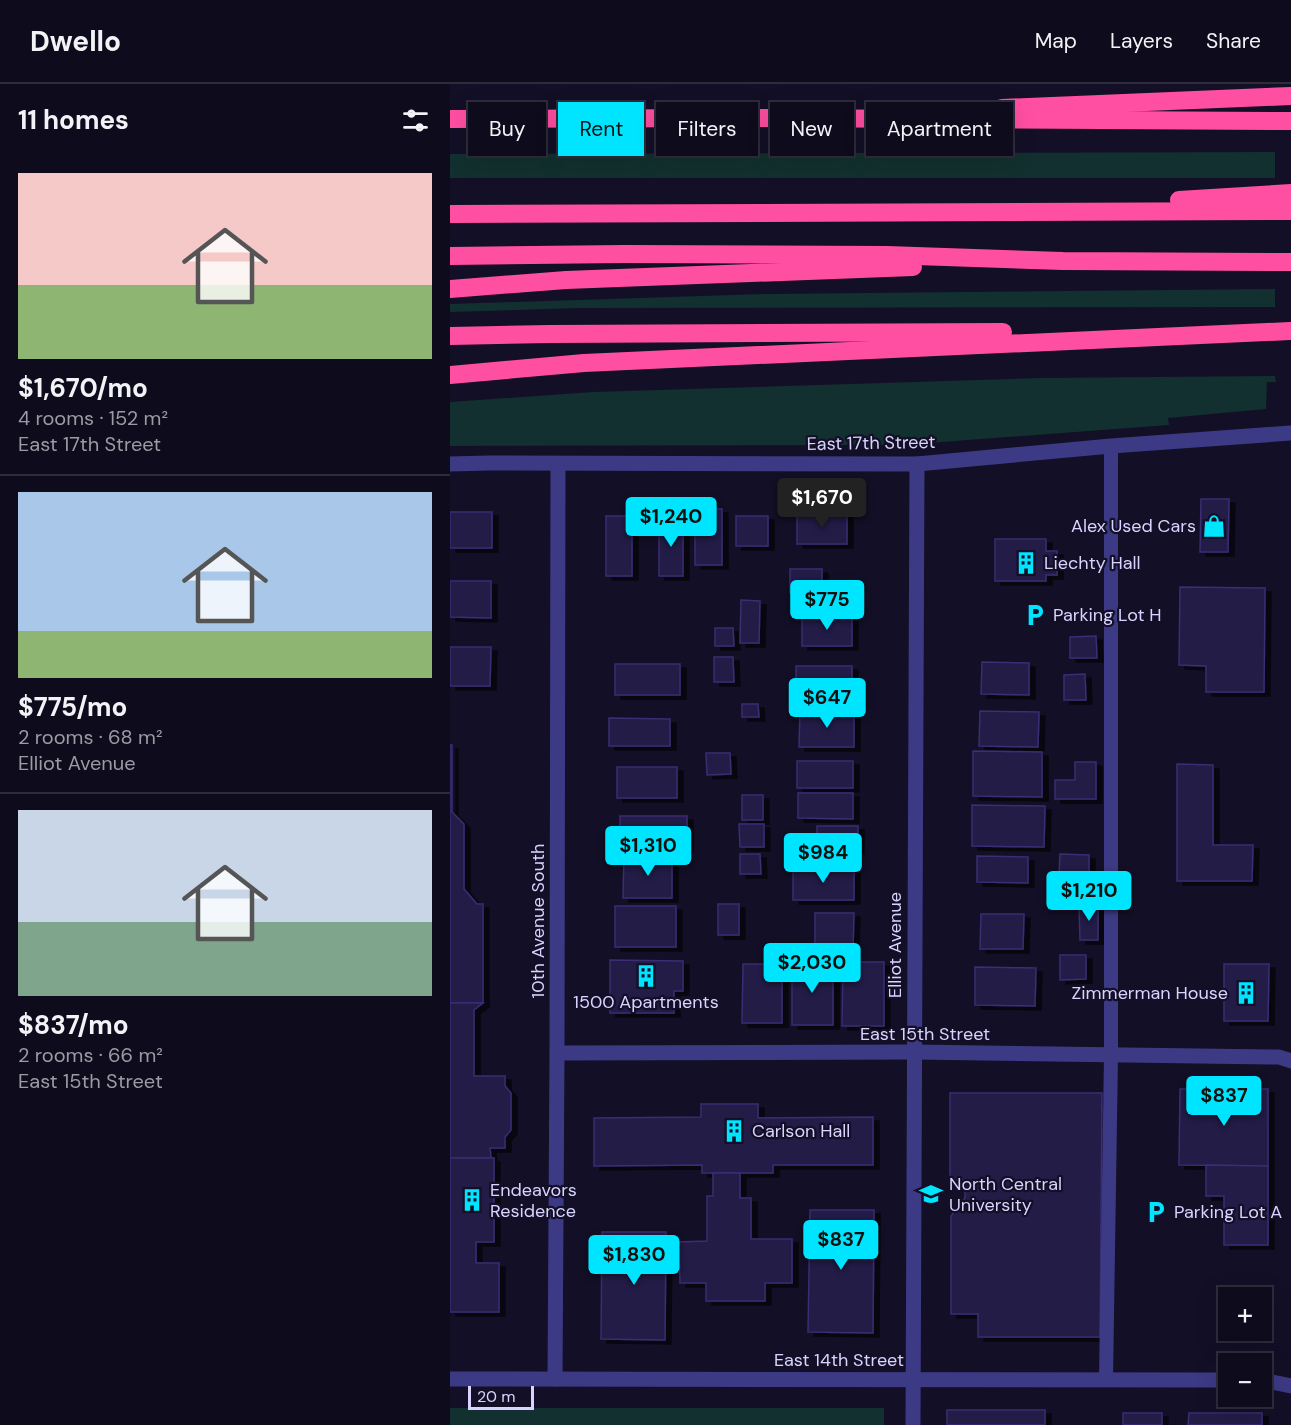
<!DOCTYPE html>
<html lang="en">
<head>
<meta charset="utf-8">
<style>
	body { margin:0; font-family:"DM Sans",sans-serif; background:#1c1929; color:#f1f3f6; height:100vh; display:flex; flex-direction:column; font-size:22px; white-space:nowrap }
	* { box-sizing:border-box; margin:0 }
	p { font-size:20px; color:#9b9ba3 }
	.icon { flex:none; width:33px; height:33px; fill:none; stroke:currentColor; stroke-width:2; stroke-linecap:round; stroke-linejoin:round }
	.map { position:relative; flex:1; overflow:hidden }
	.sheet { display:flex; flex-direction:column; background:#0e0b1c; width:450px }
	.sheet>* { flex:none }
	.top-card { position:absolute; left:18px; top:18px; width:570px; height:54px; display:flex; gap:12px }
	.controls { position:absolute; left:768px; top:1203px; display:grid; gap:12px }
	.controls a { display:grid; place-items:center; width:54px; height:54px; border-radius:0px; background:#0e0b1c; box-shadow:0 6px 24px #0002,0 0 0 2px #2e2b3b; font-size:30px }
	.scale { position:absolute; left:18px; bottom:15px; width:66px; box-sizing:border-box; padding-left:6px; border:3px solid #d9d4ff; border-top:0; font-size:16px; line-height:21px; white-space:nowrap; color:#d9d4ff; -webkit-text-stroke:4px #130f26; paint-order:stroke }
	.price { position:absolute; translate:-50% -51px; padding:0 14px; border-radius:6px; background:#00e5ff; color:#111; font-size:20px; line-height:39px; filter:drop-shadow(0 2px 3px #0008) }
	.price::after { content:''; position:absolute; left:50%; top:36px; width:18px; height:14px; margin-left:-9px; background:inherit; clip-path:polygon(0 0,100% 0,50% 100%) }
	.price.on { background:#222; color:#fff }
	ul { padding:0; list-style:none }
	li { display:grid; align-content:center; gap:12px; height:318px; padding:0 18px }
	li+li { border-top:2px solid #2e2b3b }
	li span { display:grid; place-items:center; height:186px; border-radius:0px; color:#555 }
	li>.icon { margin-inline-start:auto }
	span .icon { width:108px; height:108px; fill:#fffc; stroke-width:1 }
	li b { font-size:26px }
	h2 { display:flex; justify-content:space-between; align-items:center; height:72px; padding:0 18px; font-size:26px }
	.chip { padding:0 21px; border-radius:0px; background:#0e0b1c; box-shadow:0 6px 24px #0002,0 0 0 2px #2e2b3b; font-size:21px; line-height:54px }
	.chip.on { background:#00e5ff; color:#111 }
	header { display:flex; align-items:center; gap:36px; box-sizing:border-box; height:84px; padding:0 30px; background:#0e0b1c; border-bottom:2px solid #2e2b3b }
	header strong { font-size:28px }
	nav { display:flex; gap:33px; margin-inline-start:auto; font-size:21px }
	main { display:flex; flex:1; min-height:0 }
	.map>svg:first-child { display:block }
	.green { fill:#12302f }
	.building { fill:#241b47; stroke:#3b2d73; stroke-width:1.5; filter:url(#shadow) }
	.lines { fill:none; stroke-linecap:round; stroke-linejoin:round }
	.service { stroke:#3d3a85; stroke-width:14 }
	.minor { stroke:#3d3a85; stroke-width:15 }
	.tertiary { stroke:#3d3a85; stroke-width:15 }
	.motorway { stroke:#ff4fa3; stroke-width:18 }
	.labels { text-anchor:middle; dominant-baseline:central; stroke-width:4.5; stroke-linejoin:round; paint-order:stroke }
	.street-label { font-size:18px; fill:#d9d4ff; stroke:#130f26 }
	.poi-label { font-size:18px; fill:#d9d4ff; stroke:#130f26; text-anchor:start }
</style>
</head>
<body>
<header>
<strong>Dwello</strong>
<nav><a>Map</a><a>Layers</a><a>Share</a></nav>
</header>
<main>
<section class="sheet">
<h2>11 homes<svg class="icon" aria-label="filters" viewBox="0 0 24 24"><path d="M4 7h16M4 17h16"/><circle cx="9" cy="7" r="2"/><circle cx="15" cy="17" r="2"/></svg></h2>
<ul>
<li><span style="background:linear-gradient(#f6c9c9 60%,#8fb573 0)"><svg class="icon" aria-label="home" viewBox="0 0 24 24"><path d="M3 11l9-7 9 7M6 9v11h12V9"/></svg></span><div><b>$1,670/mo</b><p>4 rooms · 152 m²</p><p>East 17th Street</p></div></li>
<li><span style="background:linear-gradient(#a9c7e8 75%,#8fb573 0)"><svg class="icon" aria-label="home" viewBox="0 0 24 24"><path d="M3 11l9-7 9 7M6 9v11h12V9"/></svg></span><div><b>$775/mo</b><p>2 rooms · 68 m²</p><p>Elliot Avenue</p></div></li>
<li><span style="background:linear-gradient(#c9d6e8 60%,#7fa58c 0)"><svg class="icon" aria-label="home" viewBox="0 0 24 24"><path d="M3 11l9-7 9 7M6 9v11h12V9"/></svg></span><div><b>$837/mo</b><p>2 rooms · 66 m²</p><p>East 15th Street</p></div></li>
</ul>
</section>
<div class="map">
<svg width="841" height="1341" viewBox="0 0 841 1341">
	<defs>
		<filter id="shadow"><feDropShadow dx="6" dy="4" stdDeviation="0" flood-color="#0009"/></filter>
	</defs>
	<rect width="100%" height="100%" fill="#130f26"/>
	<g class="green">
		<polygon points="825,68 825,94 0,94 0,70"/>
		<polygon points="825,205 825,223 129,224 0,228 0,220 315,210"/>
		<polygon points="825,292 826,298 817,298 816,325 718,334 719,341 451,361 0,362 0,318 143,308 590,294"/>
		<rect x="0" y="1324" width="434" height="17"/>
	</g>
	<g class="building">
		<polygon points="751,415 779,415 778,468 750,468"/>
		<rect x="245" y="425" width="27" height="56"/>
		<rect x="0" y="428" width="42" height="36"/>
		<rect x="347" y="429" width="50" height="31"/>
		<rect x="156" y="432" width="26" height="60"/>
		<rect x="286" y="432" width="32" height="30"/>
		<rect x="209" y="435" width="24" height="57"/>
		<polygon points="545,455 596,455 596,467 607,467 607,491 596,491 596,497 545,497"/>
		<rect x="340" y="485" width="32" height="24"/>
		<polygon points="0,497 41,497 41,534 0,533"/>
		<polygon points="730,503 815,504 814,608 756,608 756,582 729,581"/>
		<polygon points="291,516 310,517 309,559 290,559"/>
		<rect x="352" y="532" width="50" height="30"/>
		<polygon points="265,544 283,544 284,562 265,562"/>
		<polygon points="646,552 647,574 620,574 620,553"/>
		<polygon points="0,563 41,563 40,602 0,602"/>
		<polygon points="264,573 283,573 284,598 264,598"/>
		<polygon points="532,578 579,579 579,611 531,610"/>
		<rect x="165" y="580" width="65" height="31"/>
		<rect x="346" y="582" width="56" height="30"/>
		<polygon points="635,590 636,616 614,616 614,591"/>
		<polygon points="292,620 308,620 309,633 292,633"/>
		<polygon points="350,627 404,627 404,663 349,663"/>
		<polygon points="530,627 589,628 588,663 529,662"/>
		<polygon points="159,634 220,635 220,662 159,662"/>
		<polygon points="0,661 2,661 2,728 14,740 14,805 27,820 33,820 33,919 0,919"/>
		<polygon points="523,667 592,668 592,713 523,712"/>
		<polygon points="256,669 280,669 281,690 257,691"/>
		<rect x="347" y="677" width="56" height="27"/>
		<polygon points="625,678 646,678 646,715 605,715 605,696 625,696"/>
		<polygon points="727,680 763,681 763,761 803,761 802,797 727,797"/>
		<rect x="167" y="683" width="60" height="31"/>
		<polygon points="348,709 403,709 403,735 348,734"/>
		<rect x="292" y="711" width="21" height="25"/>
		<polygon points="522,721 595,722 594,763 522,762"/>
		<rect x="170" y="732" width="67" height="32"/>
		<polygon points="289,740 314,740 314,763 290,763"/>
		<rect x="367" y="742" width="41" height="24"/>
		<polygon points="290,770 310,770 311,790 290,790"/>
		<polygon points="610,770 639,771 639,792 609,792"/>
		<polygon points="174,771 222,771 222,814 173,814"/>
		<polygon points="527,772 578,773 578,799 527,798"/>
		<rect x="343" y="784" width="61" height="32"/>
		<rect x="268" y="820" width="21" height="31"/>
		<polygon points="648,820 648,856 630,856 629,821"/>
		<rect x="165" y="822" width="61" height="41"/>
		<polygon points="365,829 404,829 403,865 365,865"/>
		<polygon points="531,830 574,830 573,865 530,865"/>
		<polygon points="610,871 636,871 636,895 610,896"/>
		<polygon points="160,876 233,877 233,907 224,907 224,929 160,929"/>
		<polygon points="342,878 383,879 383,941 342,941"/>
		<polygon points="393,878 434,878 434,942 392,942"/>
		<polygon points="293,880 332,880 332,939 292,939"/>
		<polygon points="774,880 819,880 818,937 774,937"/>
		<polygon points="525,883 586,884 585,922 525,921"/>
		<polygon points="0,919 33,919 24,926 24,992 55,992 55,1002 61,1009 61,1046 55,1053 55,1064 40,1064 41,1074 0,1074"/>
		<polygon points="730,1005 818,1005 818,1082 729,1081"/>
		<polygon points="500,1009 652,1009 650,1253 528,1253 528,1230 501,1230 501,1132 515,1114 515,1096 500,1096"/>
		<polygon points="251,1020 308,1020 308,1034 423,1033 423,1081 323,1081 323,1089 252,1089 252,1081 144,1082 144,1034 251,1033"/>
		<polygon points="0,1074 44,1074 44,1158 26,1158 26,1179 49,1179 49,1228 0,1228"/>
		<polygon points="756,1081 818,1082 818,1161 774,1161 774,1112 756,1112"/>
		<polygon points="263,1089 290,1089 290,1114 301,1114 301,1155 342,1155 342,1199 315,1199 315,1217 256,1217 256,1199 230,1199 229,1158 257,1157 257,1112 263,1112"/>
		<polygon points="360,1126 424,1126 423,1249 358,1248"/>
		<polygon points="152,1148 216,1148 215,1256 151,1255"/>
		<rect x="497" y="1326" width="98" height="15"/>
		<rect x="673" y="1329" width="39" height="12"/>
		<polygon points="739,1329 812,1329 812,1341 738,1341"/>
	</g>
	<g class="lines">
		<polyline class="service" points="656,1296 661,971 661,362"/>
		<g class="minor">
			<polyline points="0,380 39,379 467,380 661,362 841,349"/>
			<polyline points="107,969 464,968 829,973 841,977"/>
			<polyline points="105,1295 107,969 108,380"/>
			<polyline points="463,1341 467,380"/>
		</g>
		<g class="tertiary">
			<polyline points="0,1295 778,1296"/>
			<polyline points="812,1296 841,1302"/>
		</g>
		<g class="motorway">
			<polyline points="552,24 841,12"/>
			<polyline points="0,35 302,34 841,37"/>
			<polyline points="729,116 841,109"/>
			<polyline points="0,130 841,127"/>
			<polyline points="0,172 174,170 437,171 613,177 841,178"/>
			<polyline points="0,205 116,196 463,183"/>
			<polyline points="0,252 100,250 553,248"/>
			<polyline points="0,291 134,279 840,247"/>
		</g>
	</g>
	<defs>
		<g id="shop-bare" transform="scale(1.8)"><path d="M-5-2.5h2.3a2.7 3.5 0 0 1 5.4 0H5L5.5 6h-11ZM-1.5-2.5h3a1.5 2.3 0 0 0-3 0Z" fill="#00e5ff" stroke="#130f26" stroke-width="2.5" paint-order="stroke"/></g>
		<g id="building-bare" transform="scale(1.8)"><path d="M-4-6H4V6H1V3H-1V6H-4ZM-2.5-4.3h1.7v1.8h-1.7ZM.8-4.3h1.7v1.8H.8ZM-2.5-1h1.7V.8h-1.7ZM.8-1h1.7V.8H.8Z" fill="#00e5ff" stroke="#130f26" stroke-width="2.5" paint-order="stroke"/></g>
		<g id="parking-bare" transform="scale(1.8)"><path d="M-3.5-5.5H1a3.5 3.5 0 0 1 0 7H-1V5.5H-3.5ZM-1-3.4V-.6H.8a1.4 1.4 0 0 0 0-2.8Z" fill="#00e5ff" stroke="#130f26" stroke-width="2.5" paint-order="stroke"/></g>
		<g id="university-bare" transform="scale(1.8)"><path d="M0-5L7-2L0 1L-7-2ZM-4 1L0 2.5L4 1V4Q0 6-4 4Z" fill="#00e5ff" stroke="#130f26" stroke-width="2.5" paint-order="stroke"/></g>
	</defs>
	<g fill-rule="evenodd">
		<use href="#shop-bare" x="764" y="442"/>
		<use href="#building-bare" x="576" y="479"/>
		<use href="#parking-bare" x="585" y="531"/>
		<use href="#building-bare" x="196" y="892"/>
		<use href="#building-bare" x="796" y="909"/>
		<use href="#building-bare" x="284" y="1047"/>
		<use href="#university-bare" x="481" y="1110"/>
		<use href="#building-bare" x="22" y="1116"/>
		<use href="#parking-bare" x="706" y="1128"/>
	</g>
	<g class="labels">
		<g class="street-label">
			<text transform="translate(421 359) rotate(-1)">East 17th Street</text>
			<text transform="translate(88 837) rotate(-90)">10th Avenue South</text>
			<text transform="translate(445 861) rotate(-90)">Elliot Avenue</text>
			<text x="475" y="950">East 15th Street</text>
			<text x="389" y="1276">East 14th Street</text>
		</g>
		<g class="poi-label">
			<text x="746" y="442" text-anchor="end">Alex Used Cars</text>
			<text x="594" y="479">Liechty Hall</text>
			<text x="603" y="531">Parking Lot H</text>
			<text x="778" y="909" text-anchor="end">Zimmerman House</text>
			<text x="196" y="918" text-anchor="middle">1500 Apartments</text>
			<text x="302" y="1047">Carlson Hall</text>
			<text x="499" y="1100">North Central<tspan x="499" dy="21">University</tspan></text>
			<text x="40" y="1106">Endeavors<tspan x="40" dy="21">Residence</tspan></text>
			<text x="724" y="1128">Parking Lot A</text>
		</g>
	</g>
</svg>
<div class="controls">
<a>+</a>
<a>−</a>
</div>
<div class="scale">20 m</div>
<b class="price on" style="left:372px;top:445px">$1,670</b>
<b class="price" style="left:221px;top:464px">$1,240</b>
<b class="price" style="left:377px;top:547px">$775</b>
<b class="price" style="left:377px;top:645px">$647</b>
<b class="price" style="left:198px;top:793px">$1,310</b>
<b class="price" style="left:373px;top:800px">$984</b>
<b class="price" style="left:639px;top:838px">$1,210</b>
<b class="price" style="left:362px;top:910px">$2,030</b>
<b class="price" style="left:774px;top:1043px">$837</b>
<b class="price" style="left:391px;top:1187px">$837</b>
<b class="price" style="left:184px;top:1202px">$1,830</b>
<div class="top-card">
<a class="chip">Buy</a>
<a class="chip on">Rent</a>
<a class="chip">Filters</a>
<a class="chip">New</a>
<a class="chip">Apartment</a>
</div>
</div>
</main>
</body>
</html>
